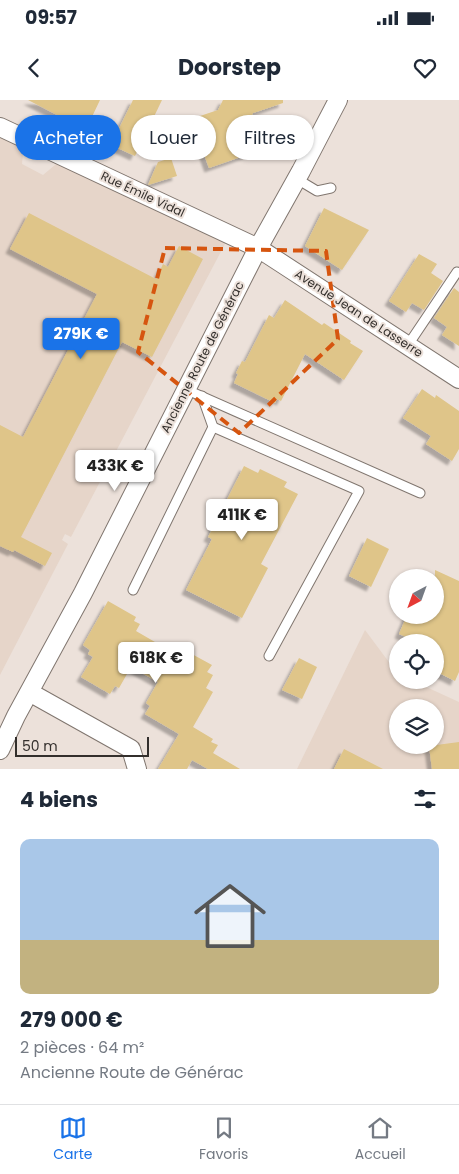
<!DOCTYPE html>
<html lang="fr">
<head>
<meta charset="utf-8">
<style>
	body { margin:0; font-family:Poppins,sans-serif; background:#f6f6f7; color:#1f2937; height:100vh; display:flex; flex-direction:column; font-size:19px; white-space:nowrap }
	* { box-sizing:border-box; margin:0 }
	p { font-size:16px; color:#747a83 }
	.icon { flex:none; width:28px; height:28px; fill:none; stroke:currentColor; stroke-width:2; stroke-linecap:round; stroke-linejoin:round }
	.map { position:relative; height:669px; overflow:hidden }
	.sheet { display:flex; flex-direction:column; background:#fff; flex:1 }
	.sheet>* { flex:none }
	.top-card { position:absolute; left:15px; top:15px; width:430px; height:45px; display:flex; gap:10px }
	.needle { width:32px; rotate:221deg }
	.fabs { position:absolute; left:389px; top:469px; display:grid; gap:10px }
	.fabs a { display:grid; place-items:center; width:55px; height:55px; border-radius:50%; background:#fff; box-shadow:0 1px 4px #0004; font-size:25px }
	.scale { position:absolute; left:15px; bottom:12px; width:134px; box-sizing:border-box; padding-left:5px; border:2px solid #332f2c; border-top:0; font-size:14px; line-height:18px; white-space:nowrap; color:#332f2c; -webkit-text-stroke:4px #ece1da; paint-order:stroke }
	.price { position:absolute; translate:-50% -42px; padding:0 11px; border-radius:5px; background:#fff; color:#222; font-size:16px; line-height:32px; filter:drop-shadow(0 1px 2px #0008) }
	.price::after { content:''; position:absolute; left:50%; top:30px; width:15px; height:11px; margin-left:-8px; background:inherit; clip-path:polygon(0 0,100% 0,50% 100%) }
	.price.on { background:#1a73e8; color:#fff }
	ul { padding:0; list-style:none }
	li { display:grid; align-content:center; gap:10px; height:265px; padding:0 20px }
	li+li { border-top:1px solid #e0e1e3 }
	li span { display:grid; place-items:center; height:155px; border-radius:10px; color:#555 }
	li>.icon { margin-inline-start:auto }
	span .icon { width:90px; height:90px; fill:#fffc; stroke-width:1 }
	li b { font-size:21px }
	h2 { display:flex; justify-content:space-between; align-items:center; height:60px; padding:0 20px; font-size:21px }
	.tag { padding:0 18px; border-radius:22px; background:#fff; box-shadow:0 1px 4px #0004; font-size:18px; line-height:45px }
	.tag.on { background:#1a73e8; color:#fff }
	.status { display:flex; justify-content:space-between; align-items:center; height:35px; padding:0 25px; background:#fff; direction:ltr }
	.status svg { height:14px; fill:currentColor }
	header { display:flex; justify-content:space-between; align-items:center; height:65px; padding:0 20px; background:#fff; font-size:22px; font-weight:700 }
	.menu { display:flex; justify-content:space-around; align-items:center; height:70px; border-top:1px solid #e0e1e3; background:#fff; font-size:14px; color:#747a83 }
	.menu a { display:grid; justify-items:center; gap:2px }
	.menu .on { color:#1a73e8 }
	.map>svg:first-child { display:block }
	.built { fill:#e6d5c9; fill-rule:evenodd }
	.building { fill:#dfc589; filter:url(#shadow) }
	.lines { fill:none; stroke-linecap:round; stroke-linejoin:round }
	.lane-casing { stroke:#80766f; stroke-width:11 }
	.street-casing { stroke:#80766f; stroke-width:20 }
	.lane { stroke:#fff; stroke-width:9 }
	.street { stroke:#fff; stroke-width:18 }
	.marked { fill:none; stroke:#d6550f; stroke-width:4; stroke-dasharray:10 6; stroke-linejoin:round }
	.labels { text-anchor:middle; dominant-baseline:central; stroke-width:4; stroke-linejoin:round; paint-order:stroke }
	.street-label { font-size:12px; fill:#332f2c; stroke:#ece1da }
</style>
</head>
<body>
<div class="status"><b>09:57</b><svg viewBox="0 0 49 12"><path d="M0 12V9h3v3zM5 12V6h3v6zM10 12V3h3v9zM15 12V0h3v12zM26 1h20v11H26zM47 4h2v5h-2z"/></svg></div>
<header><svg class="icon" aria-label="back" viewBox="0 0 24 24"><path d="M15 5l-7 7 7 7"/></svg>Doorstep<svg class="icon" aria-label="heart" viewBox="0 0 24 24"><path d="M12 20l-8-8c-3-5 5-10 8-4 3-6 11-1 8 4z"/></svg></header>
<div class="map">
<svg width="459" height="669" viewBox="0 0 459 669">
	<defs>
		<filter id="shadow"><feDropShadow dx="-4.5" dy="4.5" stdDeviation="1" flood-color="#0004"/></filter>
	</defs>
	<rect width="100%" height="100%" fill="#ece1da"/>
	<g class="built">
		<polygon points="0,33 24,44 22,64 43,75 61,60 227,140 71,437 65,434 62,440 68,444 0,575"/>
		<path d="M365,530L397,573L398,580H411L459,602V669H297ZM398,608H435V645H398Z"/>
	</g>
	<g class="building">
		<polygon points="28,0 100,0 79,44 59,34 67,20"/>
		<polygon points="133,0 162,0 135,56 111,45"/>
		<polygon points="223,0 283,0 283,3 253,13 248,24 258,51 209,68 191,19 218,10"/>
		<polygon points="171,58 177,76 148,85 158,62"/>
		<polygon points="324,108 369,130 342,170 305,146"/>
		<polygon points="29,113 156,179 163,164 168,167 179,146 203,159 152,257 122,242 21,437 52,453 45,466 14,450 13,452 0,446 0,325 23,337 97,194 10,149"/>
		<polygon points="419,154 437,164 431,173 443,181 424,210 412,203 406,212 389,201"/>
		<polygon points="454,188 459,192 459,246 442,235 447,227 434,218"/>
		<polygon points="285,200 322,225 324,223 351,241 350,243 363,251 344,280 305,254 281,301 277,299 275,303 234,283 238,274 236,273 242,261 245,262 269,215 274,218"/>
		<polygon points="422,289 435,298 436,295 459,311 459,349 452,361 426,344 431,336 403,318"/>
		<polygon points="244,366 258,373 260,369 287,382 284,387 298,394 261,464 268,468 242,518 186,490 212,439 208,437"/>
		<polygon points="367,438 389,449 371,487 349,476"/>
		<polygon points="435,470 459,481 459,572 455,581 435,571 435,542 418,542 399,534 407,515 435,515"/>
		<polygon points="108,501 136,517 134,521 140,524 136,531 186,560 190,553 212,565 207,572 213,575 206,588 213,592 193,627 213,639 211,642 218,645 213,653 240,669 208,669 192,660 187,669 158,669 179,634 145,614 150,606 146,603 158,582 131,567 119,588 115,586 110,594 81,577 93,557 88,554 90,550 83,545"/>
		<polygon points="299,558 317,567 302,599 282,590"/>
		<polygon points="459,642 459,669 432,669 429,646"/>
		<polygon points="344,649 383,669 334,669"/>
	</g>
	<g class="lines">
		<g class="lane-casing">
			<g id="lane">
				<polyline points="297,79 317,91 331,88"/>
				<polyline points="408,245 457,172"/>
				<polyline points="185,289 420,393"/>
				<polyline points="213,327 359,391 269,556"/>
				<polyline points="133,490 213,327 202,296"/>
			</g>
		</g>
		<g class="street-casing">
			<g id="street">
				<polyline points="0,27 258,148 459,279"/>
				<polyline points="38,597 131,649 137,669"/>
				<polyline points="0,650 16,616 83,493 258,148 301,71 338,0"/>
			</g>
		</g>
		<use href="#lane" class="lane"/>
		<use href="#street" class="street"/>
	</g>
	<path class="marked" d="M165,148L326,151L338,239L239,333L138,252Z"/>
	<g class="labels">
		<g class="street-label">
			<text transform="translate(143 94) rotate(25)">Rue Émile Vidal</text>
			<text transform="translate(359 213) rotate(33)">Avenue Jean de Lasserre</text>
			<text transform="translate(202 257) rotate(-63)">Ancienne Route de Générac</text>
		</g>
	</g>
</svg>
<div class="fabs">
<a><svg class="needle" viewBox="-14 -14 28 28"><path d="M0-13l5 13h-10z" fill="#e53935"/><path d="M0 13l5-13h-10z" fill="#747a83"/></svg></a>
<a><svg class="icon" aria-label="locate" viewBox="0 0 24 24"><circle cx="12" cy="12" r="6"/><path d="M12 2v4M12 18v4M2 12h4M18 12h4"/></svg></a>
<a><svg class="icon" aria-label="layers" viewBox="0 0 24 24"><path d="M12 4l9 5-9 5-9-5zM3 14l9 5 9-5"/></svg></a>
</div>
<div class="scale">50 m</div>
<b class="price on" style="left:81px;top:260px">279K €</b>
<b class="price" style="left:115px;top:392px">433K €</b>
<b class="price" style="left:242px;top:441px">411K €</b>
<b class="price" style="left:156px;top:584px">618K €</b>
<div class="top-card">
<a class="tag on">Acheter</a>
<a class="tag">Louer</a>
<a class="tag">Filtres</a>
</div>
</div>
<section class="sheet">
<h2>4 biens<svg class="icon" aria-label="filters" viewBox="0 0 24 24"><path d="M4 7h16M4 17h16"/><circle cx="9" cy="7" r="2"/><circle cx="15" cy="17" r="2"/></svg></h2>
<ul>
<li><span style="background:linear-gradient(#a9c7e8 65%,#c2b280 0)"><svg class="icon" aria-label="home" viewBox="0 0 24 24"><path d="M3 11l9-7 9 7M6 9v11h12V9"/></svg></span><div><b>279 000 €</b><p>2 pièces · 64 m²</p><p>Ancienne Route de Générac</p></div></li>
</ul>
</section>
<nav class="menu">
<a class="on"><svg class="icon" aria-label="map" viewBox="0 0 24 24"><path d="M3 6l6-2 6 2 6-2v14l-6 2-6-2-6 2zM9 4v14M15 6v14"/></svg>Carte</a>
<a><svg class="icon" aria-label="saved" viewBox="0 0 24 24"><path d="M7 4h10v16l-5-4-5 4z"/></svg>Favoris</a>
<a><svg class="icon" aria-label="home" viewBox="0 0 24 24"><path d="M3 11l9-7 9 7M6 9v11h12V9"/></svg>Accueil</a>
</nav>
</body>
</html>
